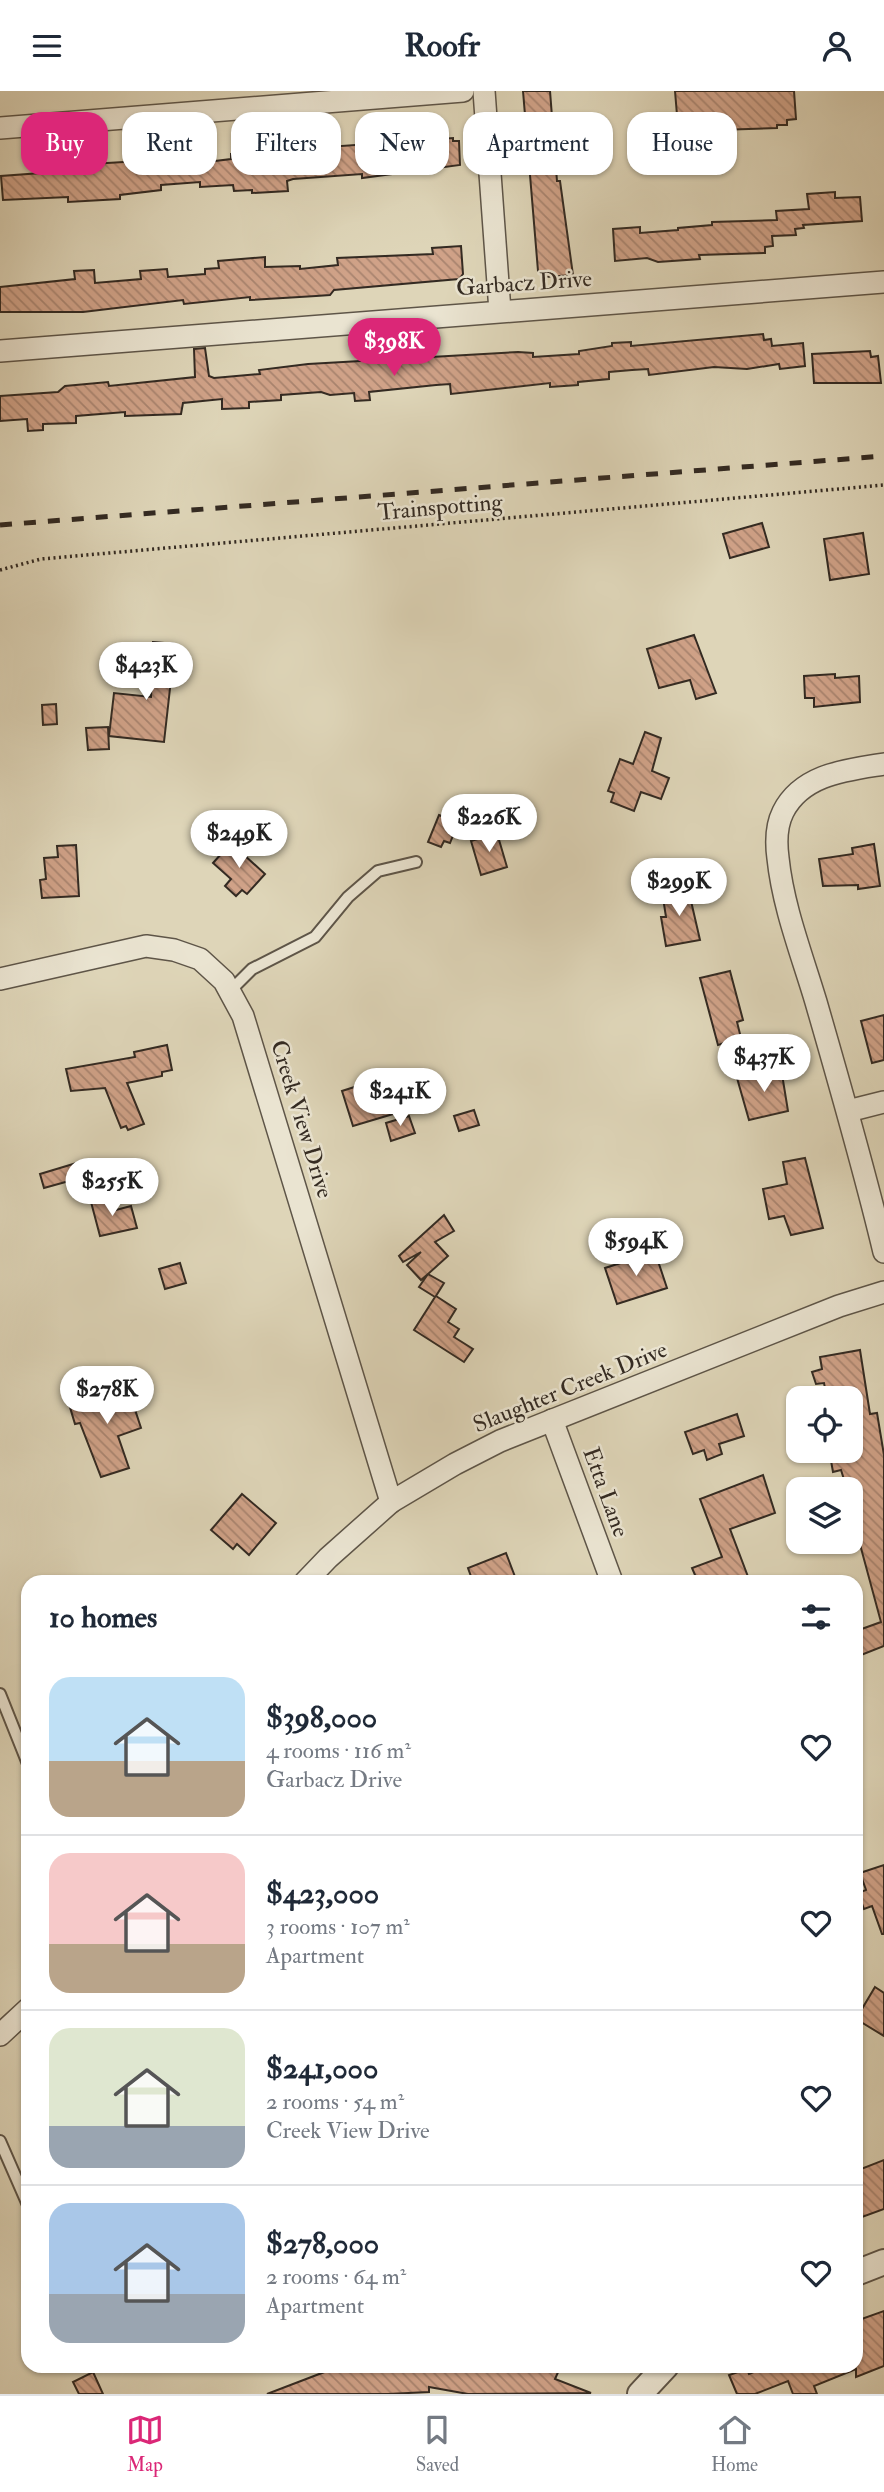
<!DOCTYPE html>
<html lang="en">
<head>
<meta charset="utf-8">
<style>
	body { margin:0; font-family:"IM FELL Double Pica",serif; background:#f2f2f3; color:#1f2937; height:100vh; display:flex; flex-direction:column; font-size:26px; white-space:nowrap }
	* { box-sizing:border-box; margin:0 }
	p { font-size:23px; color:#747a83 }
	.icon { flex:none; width:38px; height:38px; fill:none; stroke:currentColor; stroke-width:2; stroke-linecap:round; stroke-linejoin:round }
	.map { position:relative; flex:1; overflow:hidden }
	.sheet { position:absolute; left:21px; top:1484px; width:842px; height:798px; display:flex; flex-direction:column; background:#fff; border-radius:21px; box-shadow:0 2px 5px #0004 }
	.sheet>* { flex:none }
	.top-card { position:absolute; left:21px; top:21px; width:844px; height:63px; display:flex; gap:14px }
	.controls { position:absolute; left:786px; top:1295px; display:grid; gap:14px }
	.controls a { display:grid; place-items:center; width:77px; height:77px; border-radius:14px; background:#fff; box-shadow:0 2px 5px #0004; font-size:35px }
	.price { position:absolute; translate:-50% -60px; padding:0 16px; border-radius:24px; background:#fff; color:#222; font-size:23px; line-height:46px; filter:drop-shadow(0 2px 4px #0008) }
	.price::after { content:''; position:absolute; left:50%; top:42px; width:21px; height:16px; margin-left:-10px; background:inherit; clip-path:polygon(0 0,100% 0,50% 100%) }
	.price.active { background:#db2777; color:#fff }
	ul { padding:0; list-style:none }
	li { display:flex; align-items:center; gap:21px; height:175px; padding:0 28px }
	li+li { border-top:2px solid #e0e1e3 }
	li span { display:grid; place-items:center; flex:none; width:196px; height:140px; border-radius:21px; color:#555 }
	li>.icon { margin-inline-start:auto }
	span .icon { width:84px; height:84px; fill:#fffc; stroke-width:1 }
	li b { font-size:30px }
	h2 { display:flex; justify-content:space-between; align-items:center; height:84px; padding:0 28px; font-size:30px }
	.pill { padding:0 24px; border-radius:21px; background:#fff; box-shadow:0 2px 5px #0004; font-size:24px; line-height:63px }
	.pill.active { background:#db2777; color:#fff }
	header { display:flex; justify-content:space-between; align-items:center; height:91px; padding:0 28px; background:#fff; font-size:32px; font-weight:800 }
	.tab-bar { display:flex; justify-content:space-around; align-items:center; height:98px; border-top:2px solid #e0e1e3; background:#fff; font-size:19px; color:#747a83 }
	.tab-bar a { display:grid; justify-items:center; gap:4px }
	.tab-bar .active { color:#db2777 }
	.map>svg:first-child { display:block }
	.building { fill:url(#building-back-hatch); stroke:#332a22; stroke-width:2 }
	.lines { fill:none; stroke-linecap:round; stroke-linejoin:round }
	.service-casing { stroke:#5e5548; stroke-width:14 }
	.minor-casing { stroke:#5e5548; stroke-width:24 }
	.tertiary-casing { stroke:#5e5548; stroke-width:28 }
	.path { stroke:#332a22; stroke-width:3.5; stroke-dasharray:2 3.5; stroke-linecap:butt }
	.service { stroke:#eae4d1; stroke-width:10 }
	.minor { stroke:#eae4d1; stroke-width:21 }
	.tertiary { stroke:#eae4d1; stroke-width:24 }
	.rail { stroke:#332a22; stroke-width:5; stroke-dasharray:12 12; stroke-linecap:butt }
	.labels { text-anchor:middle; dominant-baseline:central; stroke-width:5; stroke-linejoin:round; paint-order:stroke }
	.street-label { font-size:23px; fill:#332a22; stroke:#eae4d1 }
</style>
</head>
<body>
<header><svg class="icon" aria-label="menu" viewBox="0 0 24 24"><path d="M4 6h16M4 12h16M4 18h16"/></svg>Roofr<svg class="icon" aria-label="person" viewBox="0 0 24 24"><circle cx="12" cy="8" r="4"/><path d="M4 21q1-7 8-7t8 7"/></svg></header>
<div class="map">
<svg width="884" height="2303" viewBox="0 0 884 2303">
	<defs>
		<pattern id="building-back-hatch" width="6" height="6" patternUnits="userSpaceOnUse" patternTransform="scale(1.75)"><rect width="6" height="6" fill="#d0a288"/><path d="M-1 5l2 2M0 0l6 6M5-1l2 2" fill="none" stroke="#a9846f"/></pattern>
	</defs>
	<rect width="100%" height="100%" fill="#ded5b8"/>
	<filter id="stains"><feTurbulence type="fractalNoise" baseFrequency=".00286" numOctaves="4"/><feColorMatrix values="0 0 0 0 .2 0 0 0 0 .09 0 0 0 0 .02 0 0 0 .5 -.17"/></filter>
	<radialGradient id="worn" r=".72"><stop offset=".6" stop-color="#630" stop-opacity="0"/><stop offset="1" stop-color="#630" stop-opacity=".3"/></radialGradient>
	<g class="building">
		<polygon points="523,0 550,0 557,90 560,90 573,184 546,186 546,182 538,180"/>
		<polygon points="675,0 794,0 796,28 787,29 787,34 777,34 777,37 718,39 718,41 698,43 698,40 688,40 688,35 678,36"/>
		<polygon points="453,47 453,50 459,50 460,74 362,87 362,83 293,88 287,90 288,100 252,102 252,99 234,100 233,94 200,96 200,91 161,94 161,99 120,104 120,108 68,111 68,106 3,109 1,85 41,82 41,76 190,67 191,73 231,68 231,63"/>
		<polygon points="835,101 835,107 860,106 862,130 803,134 804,137 795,138 796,144 772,145 773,155 765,156 765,162 699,164 700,168 658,171 647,167 615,170 613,138 640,136 640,142 678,139 678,137 712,134 712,131 777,129 776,120 809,118 807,103"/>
		<polygon points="461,155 463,183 459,188 334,199 330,204 316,205 250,209 250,206 184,213 183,209 83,221 0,221 0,196 75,188 74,180 94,179 95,192 141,188 140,180 167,178 168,186 205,183 205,178 219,177 218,170 265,166 265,176 300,175 300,178 338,174 337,167 433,163 432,157"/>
		<polygon points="763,243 764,249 771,248 772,255 803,252 805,275 780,278 779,273 747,278 714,276 649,284 648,278 632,279 609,281 609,288 578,291 578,294 550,296 550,292 451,303 450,293 436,294 369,301 370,309 355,310 354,302 330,304 321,301 281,304 281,309 249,311 249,317 222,318 222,308 183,312 181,323 125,325 125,321 76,325 76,332 43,333 43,339 28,340 27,328 0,330 0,305 58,301 65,295 108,291 109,295 195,286 194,258 205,257 209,285 214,287 260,283 259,279 308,273 518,261 533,262 533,266 579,263 579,260 612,255 612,252 631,251 631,255"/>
		<polygon points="870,260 871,266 878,265 881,292 814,292 812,263"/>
		<polygon points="762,432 769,456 730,467 723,443"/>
		<polygon points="863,442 869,483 830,489 824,448"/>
		<polygon points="694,544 716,602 696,608 690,589 659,597 647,558"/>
		<polygon points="153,551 175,553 164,651 109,645 114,602 151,606"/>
		<polygon points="835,583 835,587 859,585 860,611 814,616 814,607 805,607 804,585"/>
		<polygon points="56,613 57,633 43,634 42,614"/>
		<polygon points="108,636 109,658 88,659 86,637"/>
		<polygon points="645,641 661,647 652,680 669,687 661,708 641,701 634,720 611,711 614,702 608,700 620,668 633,673"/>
		<polygon points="439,724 458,732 450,752 444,750 441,756 428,751"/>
		<polygon points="497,742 507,776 481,784 471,750"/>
		<polygon points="231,752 265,783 247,803 242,799 236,805 225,795 231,788 213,772"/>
		<polygon points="874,753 880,795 858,798 858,794 823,795 819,768 853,763 852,757"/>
		<polygon points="76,754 79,805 42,807 40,789 46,788 44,767 58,766 57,755"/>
		<polygon points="688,797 700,849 666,855 661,826 666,826 662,800"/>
		<polygon points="730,880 743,929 737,931 741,947 718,954 700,887"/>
		<polygon points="884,924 884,969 872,972 861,930"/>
		<polygon points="167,954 172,979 162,981 162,985 127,992 144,1033 128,1039 126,1035 121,1037 105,997 71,1000 66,978 135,966 134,961"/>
		<polygon points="781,977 788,1020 749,1029 737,987"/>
		<polygon points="370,991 376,1014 389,1010 393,1023 353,1035 342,1000"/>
		<polygon points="474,1019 479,1034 459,1040 454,1025"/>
		<polygon points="409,1025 415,1042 391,1050 386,1032"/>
		<polygon points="805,1067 823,1137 791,1144 784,1125 769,1128 763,1098 787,1093 783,1071"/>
		<polygon points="83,1070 87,1085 44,1097 40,1083"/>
		<polygon points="108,1106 112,1120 131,1115 137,1137 100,1145 91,1111"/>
		<polygon points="444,1124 454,1140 435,1151 448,1165 428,1183 444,1192 436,1205 456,1218 448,1231 459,1238 454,1246 473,1258 464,1271 414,1239 435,1206 419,1196 428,1183 421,1189 407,1174 421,1161 403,1171 399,1165"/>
		<polygon points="655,1161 667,1197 617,1213 605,1177"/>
		<polygon points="180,1172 186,1192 165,1198 159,1178"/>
		<polygon points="860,1259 870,1323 877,1322 884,1364 884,1555 856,1566 856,1540 881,1531 858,1446 850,1447 850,1398 847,1398 841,1379 833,1381 830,1364 850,1361 850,1307 827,1307 824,1292 816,1293 812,1281 822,1278 820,1266"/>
		<polygon points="126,1291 141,1337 118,1345 129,1377 101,1386 80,1332 75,1333 69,1313"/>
		<polygon points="737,1323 744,1345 719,1353 722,1363 707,1369 704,1359 693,1363 685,1341"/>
		<polygon points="763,1384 775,1422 730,1438 750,1491 698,1491 692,1477 722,1466 700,1408"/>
		<polygon points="242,1403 276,1432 249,1464 237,1453 233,1458 211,1439"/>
		<polygon points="506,1462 517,1491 473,1491 468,1477"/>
		<polygon points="884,1774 884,1843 882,1843 872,1815 864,1818 858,1802 866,1799 860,1782"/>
		<polygon points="875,1896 884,1902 884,1945 856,1928"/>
		<polygon points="884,2069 884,2118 862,2126 856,2111 856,2080"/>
		<polygon points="884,2220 884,2275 856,2286 856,2278 814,2295 817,2303 793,2303 788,2290 755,2303 737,2303 729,2284 747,2278 749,2283 769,2275 856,2275 856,2230"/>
		<polygon points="326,2275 548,2275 559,2279 555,2288 591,2302 468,2303 429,2296 429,2301 388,2303 267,2303 327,2280"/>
		<polygon points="93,2281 103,2303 79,2303 73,2291"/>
	</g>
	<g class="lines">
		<g class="service-casing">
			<g id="service">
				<polyline points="230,900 252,878 315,846 348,806 378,780 416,771"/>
				<polyline points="0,1603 28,1673"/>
				<polyline points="0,2050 28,2114"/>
			</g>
		</g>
		<g class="minor-casing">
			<g id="minor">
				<polyline points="484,0 500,220"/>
				<polyline points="0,37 463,0"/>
				<polyline points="0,260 884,191"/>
				<path d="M884,673C847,679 802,683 783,721C776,735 776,752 778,767C783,816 802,864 816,911C840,994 864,1077 884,1161"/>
				<polyline points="0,888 146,855 174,859 200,868 224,890 243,925 391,1411"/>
				<polyline points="848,1020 884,1011"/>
				<polyline points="552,1329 612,1491"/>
				<polyline points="305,1491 328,1467 391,1411 455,1373 500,1350 839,1215 884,1201"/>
				<polyline points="0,1944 28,1918"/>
			</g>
		</g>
		<g class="tertiary-casing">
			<g id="tertiary">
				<polyline points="856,2182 884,2171"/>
				<polyline points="640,2303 666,2275"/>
			</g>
		</g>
		<polyline class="path" points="0,479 41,468 884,394"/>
		<use href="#service" class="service"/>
		<use href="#minor" class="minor"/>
		<use href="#tertiary" class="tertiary"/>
		<polyline class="rail" points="0,434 884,365"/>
	</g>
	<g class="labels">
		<g class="street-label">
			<text transform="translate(524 192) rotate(-4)">Garbacz Drive</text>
			<text transform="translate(440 416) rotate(-5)">Trainspotting</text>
			<text transform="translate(302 1028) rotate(73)">Creek View Drive</text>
			<text transform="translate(570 1296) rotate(-22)">Slaughter Creek Drive</text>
			<text transform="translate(606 1401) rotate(70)">Etta Lane</text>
		</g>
	</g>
	<rect width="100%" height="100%" filter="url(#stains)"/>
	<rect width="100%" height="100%" fill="url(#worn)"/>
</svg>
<div class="controls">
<a><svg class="icon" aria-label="locate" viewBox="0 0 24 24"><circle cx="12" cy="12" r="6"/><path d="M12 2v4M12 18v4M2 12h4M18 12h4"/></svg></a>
<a><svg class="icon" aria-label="layers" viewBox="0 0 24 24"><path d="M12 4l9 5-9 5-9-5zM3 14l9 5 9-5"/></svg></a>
</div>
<b class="price active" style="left:394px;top:287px">$398K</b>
<b class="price" style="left:146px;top:611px">$423K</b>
<b class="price" style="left:489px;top:763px">$226K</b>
<b class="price" style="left:239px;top:779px">$249K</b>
<b class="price" style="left:679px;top:827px">$299K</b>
<b class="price" style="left:764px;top:1003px">$437K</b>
<b class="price" style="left:400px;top:1037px">$241K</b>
<b class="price" style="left:112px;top:1127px">$255K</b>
<b class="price" style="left:636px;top:1187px">$594K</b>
<b class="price" style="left:107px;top:1335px">$278K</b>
<div class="top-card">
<a class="pill active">Buy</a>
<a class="pill">Rent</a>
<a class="pill">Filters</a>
<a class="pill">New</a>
<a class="pill">Apartment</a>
<a class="pill">House</a>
</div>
<section class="sheet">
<h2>10 homes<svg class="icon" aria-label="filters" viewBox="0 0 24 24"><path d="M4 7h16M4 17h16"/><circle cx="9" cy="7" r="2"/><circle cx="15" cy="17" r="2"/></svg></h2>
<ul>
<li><span style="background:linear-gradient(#bfe0f5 60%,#b9a48a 0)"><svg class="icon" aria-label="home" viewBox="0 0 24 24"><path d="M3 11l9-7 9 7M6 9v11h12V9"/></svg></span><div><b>$398,000</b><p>4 rooms · 116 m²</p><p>Garbacz Drive</p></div><svg class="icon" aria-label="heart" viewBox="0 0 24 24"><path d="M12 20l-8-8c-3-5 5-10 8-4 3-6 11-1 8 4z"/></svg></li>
<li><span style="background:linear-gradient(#f6c9c9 65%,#b9a48a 0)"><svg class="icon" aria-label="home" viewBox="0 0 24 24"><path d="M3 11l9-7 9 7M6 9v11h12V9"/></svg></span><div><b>$423,000</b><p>3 rooms · 107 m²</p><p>Apartment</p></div><svg class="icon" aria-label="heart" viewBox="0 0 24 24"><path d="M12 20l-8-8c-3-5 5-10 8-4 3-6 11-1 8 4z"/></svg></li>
<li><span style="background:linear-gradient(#dfe7d0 70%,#9aa5b1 0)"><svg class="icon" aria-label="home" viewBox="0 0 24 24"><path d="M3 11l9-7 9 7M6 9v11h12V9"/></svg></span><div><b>$241,000</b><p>2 rooms · 54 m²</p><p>Creek View Drive</p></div><svg class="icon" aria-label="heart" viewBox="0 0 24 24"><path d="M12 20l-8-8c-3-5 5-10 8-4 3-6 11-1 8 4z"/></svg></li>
<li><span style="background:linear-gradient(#a9c7e8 65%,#9aa5b1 0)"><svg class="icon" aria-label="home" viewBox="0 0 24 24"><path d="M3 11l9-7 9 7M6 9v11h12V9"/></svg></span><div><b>$278,000</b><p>2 rooms · 64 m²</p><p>Apartment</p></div><svg class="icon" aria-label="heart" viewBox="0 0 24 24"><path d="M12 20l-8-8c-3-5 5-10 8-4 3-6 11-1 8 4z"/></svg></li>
</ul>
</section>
</div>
<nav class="tab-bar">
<a class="active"><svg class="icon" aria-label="map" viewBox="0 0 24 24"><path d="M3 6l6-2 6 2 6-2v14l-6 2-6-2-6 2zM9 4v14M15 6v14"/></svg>Map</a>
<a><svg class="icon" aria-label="saved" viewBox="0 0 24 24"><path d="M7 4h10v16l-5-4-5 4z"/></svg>Saved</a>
<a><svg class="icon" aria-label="home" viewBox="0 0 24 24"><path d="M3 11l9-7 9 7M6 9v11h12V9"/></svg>Home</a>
</nav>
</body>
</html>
